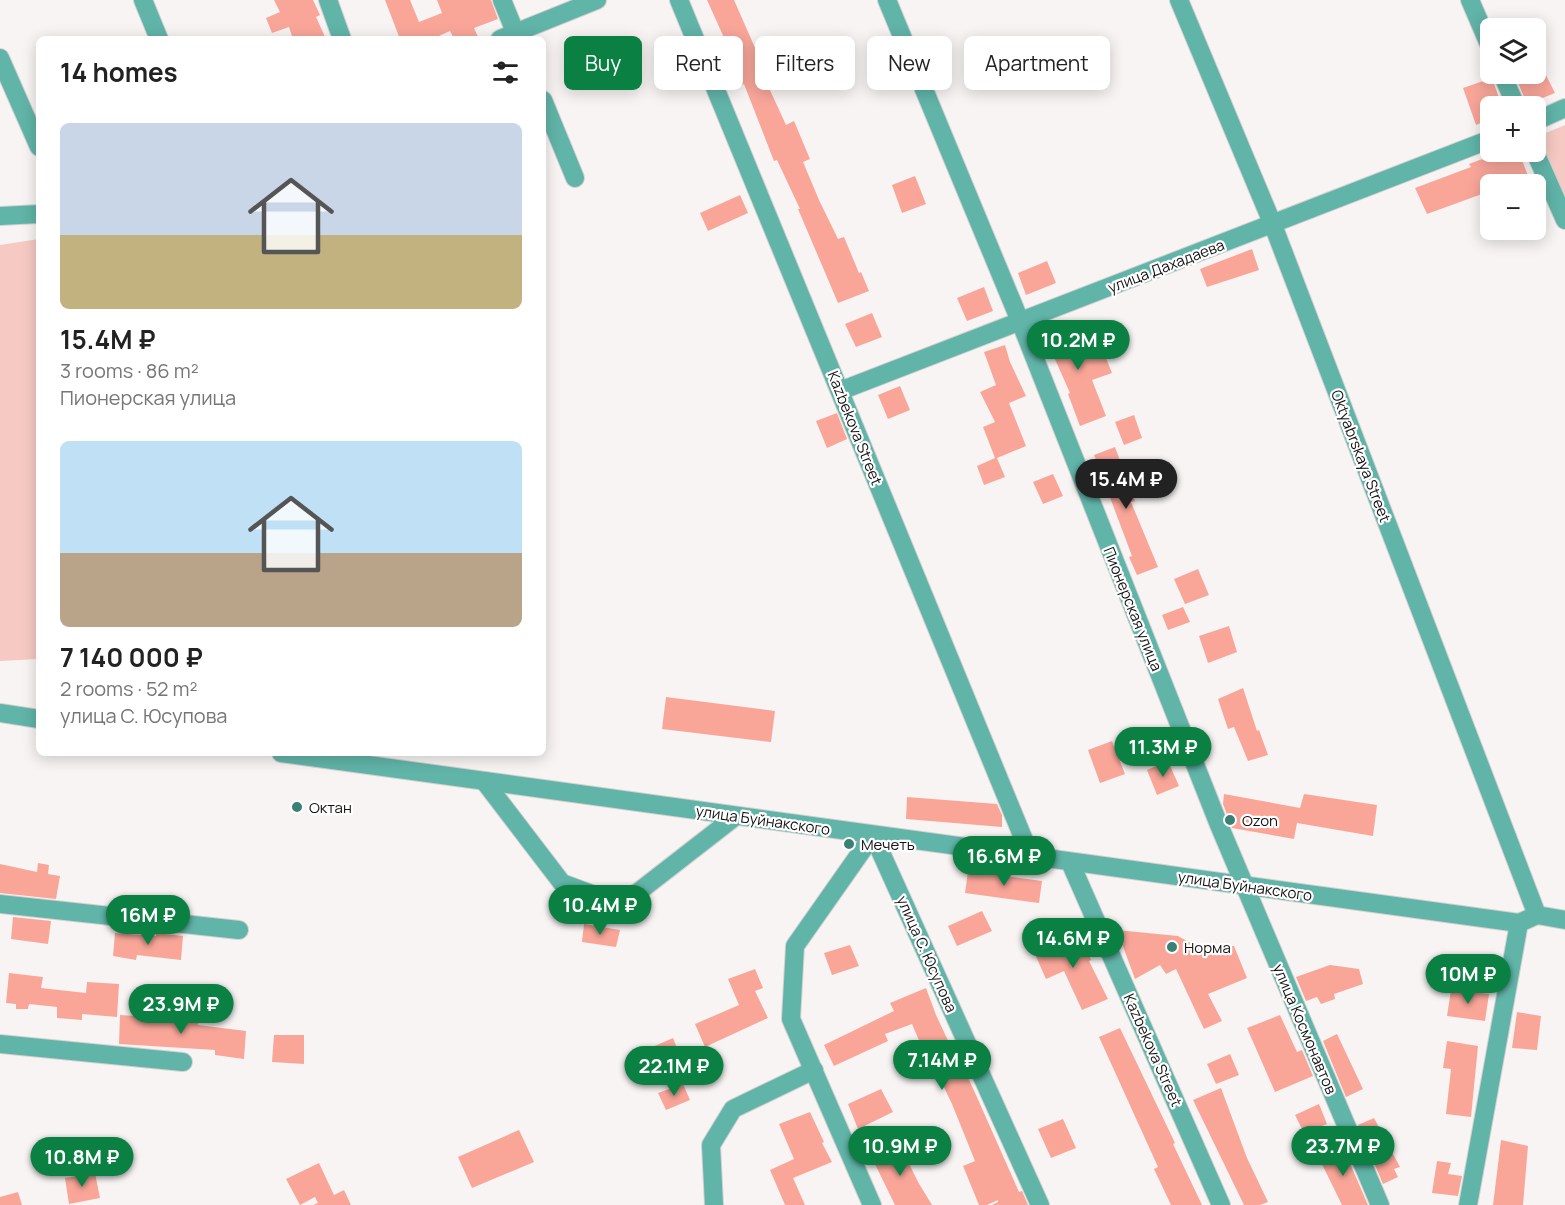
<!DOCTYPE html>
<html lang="en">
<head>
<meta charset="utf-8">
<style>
	body { margin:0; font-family:Manrope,sans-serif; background:#f2f2f2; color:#222; height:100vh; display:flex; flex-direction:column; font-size:22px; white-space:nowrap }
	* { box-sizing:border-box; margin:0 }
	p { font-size:20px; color:#767676 }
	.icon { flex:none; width:33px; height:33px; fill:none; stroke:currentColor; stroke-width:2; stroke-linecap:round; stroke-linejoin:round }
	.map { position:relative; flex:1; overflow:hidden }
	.drawer { position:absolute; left:36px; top:36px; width:510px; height:720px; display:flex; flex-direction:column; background:#fff; border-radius:9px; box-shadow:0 3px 15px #0003 }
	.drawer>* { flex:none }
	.hud { position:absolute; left:564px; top:36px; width:570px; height:54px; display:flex; gap:12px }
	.buttons { position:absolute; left:1480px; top:18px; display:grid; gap:12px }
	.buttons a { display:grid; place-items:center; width:66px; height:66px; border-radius:9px; background:#fff; box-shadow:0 3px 15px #0003; font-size:30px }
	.price { position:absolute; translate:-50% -51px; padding:0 14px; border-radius:21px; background:#0b8043; color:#fff; font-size:20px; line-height:39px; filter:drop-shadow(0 2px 3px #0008) }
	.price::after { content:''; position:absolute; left:50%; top:36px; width:18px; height:14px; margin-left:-9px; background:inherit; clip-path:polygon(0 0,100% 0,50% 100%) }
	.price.on { background:#222; color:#fff }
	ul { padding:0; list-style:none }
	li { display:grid; align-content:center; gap:12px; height:318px; padding:0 24px }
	li span { display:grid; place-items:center; height:186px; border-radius:9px; color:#555 }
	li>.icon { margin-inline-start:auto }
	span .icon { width:108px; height:108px; fill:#fffc; stroke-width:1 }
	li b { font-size:26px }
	h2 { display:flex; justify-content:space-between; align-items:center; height:72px; padding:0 24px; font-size:26px }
	.tag { padding:0 21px; border-radius:9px; background:#fff; box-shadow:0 3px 15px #0003; font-size:21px; line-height:54px }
	.tag.on { background:#0b8043; color:#fff }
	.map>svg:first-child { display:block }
	.green { fill:#f6cac3 }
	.building { fill:#f9a699 }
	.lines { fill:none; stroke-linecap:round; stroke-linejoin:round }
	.street-casing { stroke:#d3d0d0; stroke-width:20 }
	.street { stroke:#61b4a8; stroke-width:18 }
	.poi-dot { fill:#3a8075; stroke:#fff; stroke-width:2 }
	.labels { text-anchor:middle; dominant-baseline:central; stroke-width:4.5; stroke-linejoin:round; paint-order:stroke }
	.street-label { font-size:15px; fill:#131212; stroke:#fff }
	.poi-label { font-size:15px; fill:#131212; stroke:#fff; text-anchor:start }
</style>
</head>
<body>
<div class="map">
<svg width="1565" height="1205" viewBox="0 0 1565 1205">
	<rect width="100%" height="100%" fill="#f8f4f4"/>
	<g class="green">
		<polygon points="1565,125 1565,224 1536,152 1536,137"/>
		<polygon points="39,239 39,659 0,661 0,245"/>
	</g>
	<g class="building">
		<polygon points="274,0 313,0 320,15 316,17 326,39 293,39 289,27 272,33 266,18 280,12"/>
		<polygon points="385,0 410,0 419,22 442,13 437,0 491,0 498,19 474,28 479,39 454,39 450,31 432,39 400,39"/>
		<polygon points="707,0 734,0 767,75 764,77 786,125 794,121 810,159 803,162 819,200 838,239 844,237 859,273 861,272 869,291 838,303 798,209 800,209 777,160 774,161 744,84 742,85 735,62"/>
		<polygon points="1543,69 1555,93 1527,104 1516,78 1536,74 1536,71"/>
		<polygon points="1492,78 1502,106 1491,106 1491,119 1476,125 1463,88"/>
		<polygon points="1501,152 1519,152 1531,184 1491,184 1491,215 1482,194 1427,214 1415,188 1471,167 1469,164"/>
		<polygon points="915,176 926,204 902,213 892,185"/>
		<polygon points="740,195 748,213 708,231 700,213"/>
		<polygon points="1252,249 1259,270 1207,287 1200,269"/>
		<polygon points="1047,261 1056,283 1026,295 1018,273"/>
		<polygon points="984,287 993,311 967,321 957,298"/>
		<polygon points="872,313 882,337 856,347 845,324"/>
		<polygon points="1069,320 1083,355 1102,348 1112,373 1092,380 1106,416 1080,426 1068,394 1070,393 1042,330"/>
		<polygon points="1005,345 1010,362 1026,396 1009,403 1026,446 997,458 1005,477 984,485 977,466 995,458 983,427 995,422 980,392 996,385 984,352"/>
		<polygon points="900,386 910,410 888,419 878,395"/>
		<polygon points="837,413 847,439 827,448 816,421"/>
		<polygon points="1134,415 1142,438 1124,445 1115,422"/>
		<polygon points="1115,447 1135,501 1131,502 1158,567 1137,575 1129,557 1132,556 1094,455"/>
		<polygon points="1053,474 1063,496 1043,504 1033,482"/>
		<polygon points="1198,569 1209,595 1185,604 1174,579"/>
		<polygon points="1183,607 1190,622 1168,630 1162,615"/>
		<polygon points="1229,626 1237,652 1208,663 1199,636"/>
		<polygon points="1243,688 1257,731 1259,730 1268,755 1248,761 1234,727 1228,729 1218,699"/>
		<polygon points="666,697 775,711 771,742 662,729"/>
		<polygon points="1112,741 1125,774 1100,783 1088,750"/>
		<polygon points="1168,761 1179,786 1157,795 1147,770"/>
		<polygon points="1224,794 1300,808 1304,794 1377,805 1373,836 1297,823 1294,839 1232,828 1223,804"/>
		<polygon points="907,797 997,804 1002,815 1002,827 906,819"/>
		<polygon points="38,863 49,865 48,874 60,876 56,899 0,893 0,864 37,872"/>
		<polygon points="968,871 1042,881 1039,903 965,893"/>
		<polygon points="982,911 992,931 957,946 948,926"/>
		<polygon points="13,917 51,921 48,944 11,939"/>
		<polygon points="584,924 620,930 616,947 582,942"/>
		<polygon points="1117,930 1178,936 1194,945 1234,946 1247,978 1208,994 1222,1021 1204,1029 1176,969 1166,974 1160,965 1135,979"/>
		<polygon points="1079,932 1091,960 1089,961 1108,999 1082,1010 1064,971 1046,979 1034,952"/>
		<polygon points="115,933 156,936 156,933 183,936 181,960 137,955 136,960 113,956"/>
		<polygon points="850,945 859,966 832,975 824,953"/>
		<polygon points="1330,965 1359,969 1363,984 1334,994 1335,999 1321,1004 1317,997 1306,1001 1296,977"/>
		<polygon points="755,969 763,988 755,991 768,1018 705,1047 695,1024 739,1005 728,979"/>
		<polygon points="9,973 43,977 41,988 86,993 87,982 119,984 117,1017 82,1014 82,1020 57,1018 57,1007 29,1004 28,1009 16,1009 16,1004 6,1003"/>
		<polygon points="926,988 936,1015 959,1064 961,1063 976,1095 1019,1192 1022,1191 1028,1205 992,1205 998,1202 998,1200 987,1205 979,1205 963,1166 975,1161 952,1104 929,1056 926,1057 912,1024 885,1034 888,1041 834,1066 824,1045 894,1011 890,1003"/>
		<polygon points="1451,990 1489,994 1485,1021 1447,1016"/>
		<polygon points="1517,1012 1541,1016 1537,1050 1512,1048"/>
		<polygon points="120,1015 198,1020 198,1025 246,1031 244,1059 215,1055 215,1050 119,1044"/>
		<polygon points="1280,1015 1297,1052 1302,1050 1313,1076 1275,1092 1247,1028"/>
		<polygon points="1120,1028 1175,1143 1173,1144 1202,1205 1171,1205 1154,1169 1158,1167 1099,1037"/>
		<polygon points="1337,1034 1363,1089 1346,1097 1323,1041"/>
		<polygon points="274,1035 304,1035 304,1064 272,1062"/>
		<polygon points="673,1038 679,1053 654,1065 648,1049"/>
		<polygon points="1447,1041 1478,1046 1471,1117 1446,1114 1451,1069 1443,1068"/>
		<polygon points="1230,1054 1239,1075 1216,1084 1207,1064"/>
		<polygon points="683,1084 690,1100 666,1110 658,1093"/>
		<polygon points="1221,1088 1247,1158 1268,1202 1260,1205 1244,1205 1193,1100"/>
		<polygon points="881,1089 893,1112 858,1129 848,1104"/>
		<polygon points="1319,1104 1327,1124 1304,1133 1295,1115"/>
		<polygon points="810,1112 824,1142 822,1143 832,1162 793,1178 805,1205 785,1205 770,1170 794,1159 779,1124"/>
		<polygon points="1374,1118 1400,1167 1394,1169 1398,1177 1383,1184 1358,1125"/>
		<polygon points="1063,1119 1076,1148 1051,1158 1038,1129"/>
		<polygon points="519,1130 534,1162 472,1188 458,1157"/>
		<polygon points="1501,1140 1528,1146 1523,1205 1493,1205"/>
		<polygon points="899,1143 918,1182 932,1205 895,1205 871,1156"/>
		<polygon points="1342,1145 1368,1205 1342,1205 1318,1156"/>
		<polygon points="1437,1161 1451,1163 1448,1174 1462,1176 1458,1196 1432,1193"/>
		<polygon points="319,1163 334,1195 344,1190 351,1205 313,1205 318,1203 315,1197 300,1205 286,1179"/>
		<polygon points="95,1173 100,1198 69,1204 65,1178"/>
		<polygon points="18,1192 22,1205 0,1205 0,1197"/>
	</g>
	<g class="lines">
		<g class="street-casing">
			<g id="street">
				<polyline points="143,0 159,39"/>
				<polyline points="328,0 342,39"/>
				<polyline points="502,0 518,39"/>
				<polyline points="679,0 1031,857"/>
				<polyline points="887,0 1020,321 1219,825 1380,1205"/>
				<polyline points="1179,0 1273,225 1537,915"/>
				<polyline points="1470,0 1491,49"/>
				<polyline points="500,39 597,0"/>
				<polyline points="0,58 39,147"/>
				<polyline points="1502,74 1516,106"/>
				<polyline points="543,100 575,178"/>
				<polyline points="1536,121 1565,108"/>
				<polyline points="1535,152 1565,220"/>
				<polyline points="0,216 39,214"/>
				<polyline points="840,391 1491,139"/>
				<polyline points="0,713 39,719"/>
				<polyline points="281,753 1519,923 1537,915 1565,920"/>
				<polyline points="484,781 562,883 597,896 633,896 736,816"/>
				<polyline points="873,835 1040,1205"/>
				<polyline points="1070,862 1221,1205"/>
				<polyline points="0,904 239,930"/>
				<polyline points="0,1044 183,1062"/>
				<polyline points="714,1205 711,1145 733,1109 814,1070"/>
				<polyline points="872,1205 791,1019 795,946 873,835"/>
				<polyline points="1468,1205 1519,923"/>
			</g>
		</g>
		<use href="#street" class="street"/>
	</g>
	<g class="poi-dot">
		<circle cx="297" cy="807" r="6"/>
		<circle cx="1230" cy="820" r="6"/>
		<circle cx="849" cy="844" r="6"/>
		<circle cx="1172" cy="947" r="6"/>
	</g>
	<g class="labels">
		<g class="street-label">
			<text transform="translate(1166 266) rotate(-21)">улица Дахадаева</text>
			<text transform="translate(855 428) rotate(68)">Kazbekova Street</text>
			<text transform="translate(1361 456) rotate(69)">Oktyabrskaya Street</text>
			<text transform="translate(1133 609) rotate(68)">Пионерская улица</text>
			<text transform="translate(763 820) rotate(8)">улица Буйнакского</text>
			<text transform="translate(1245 886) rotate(8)">улица Буйнакского</text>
			<text transform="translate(927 954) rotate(66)">улица С. Юсупова</text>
			<text transform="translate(1305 1029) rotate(67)">улица Космонавтов</text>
			<text transform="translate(1153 1050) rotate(66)">Kazbekova Street</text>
		</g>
		<g class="poi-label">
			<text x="309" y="807">Октан</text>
			<text x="1242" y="820">Ozon</text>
			<text x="861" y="844">Мечеть</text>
			<text x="1184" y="947">Норма</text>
		</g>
	</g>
</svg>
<div class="buttons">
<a><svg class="icon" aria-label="layers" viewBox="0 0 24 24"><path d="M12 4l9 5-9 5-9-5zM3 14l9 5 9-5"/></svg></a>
<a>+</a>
<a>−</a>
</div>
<b class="price" style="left:1078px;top:371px">10.2M ₽</b>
<b class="price on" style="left:1126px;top:510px">15.4M ₽</b>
<b class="price" style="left:1163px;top:778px">11.3M ₽</b>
<b class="price" style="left:1004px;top:887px">16.6M ₽</b>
<b class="price" style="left:600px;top:936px">10.4M ₽</b>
<b class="price" style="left:148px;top:946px">16M ₽</b>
<b class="price" style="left:1073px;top:969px">14.6M ₽</b>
<b class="price" style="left:1468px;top:1005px">10M ₽</b>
<b class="price" style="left:181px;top:1035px">23.9M ₽</b>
<b class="price" style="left:942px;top:1091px">7.14M ₽</b>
<b class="price" style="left:674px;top:1097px">22.1M ₽</b>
<b class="price" style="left:900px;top:1177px">10.9M ₽</b>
<b class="price" style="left:1343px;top:1177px">23.7M ₽</b>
<b class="price" style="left:82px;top:1188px">10.8M ₽</b>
<div class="hud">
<a class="tag on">Buy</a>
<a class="tag">Rent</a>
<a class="tag">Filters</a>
<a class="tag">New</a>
<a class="tag">Apartment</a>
</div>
<section class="drawer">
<h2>14 homes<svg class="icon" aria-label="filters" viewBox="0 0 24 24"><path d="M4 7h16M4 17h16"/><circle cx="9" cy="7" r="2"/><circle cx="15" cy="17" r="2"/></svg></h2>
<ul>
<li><span style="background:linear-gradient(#c9d6e8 60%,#c2b280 0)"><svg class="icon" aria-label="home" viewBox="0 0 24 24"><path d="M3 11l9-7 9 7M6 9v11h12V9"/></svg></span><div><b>15.4M ₽</b><p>3 rooms · 86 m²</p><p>Пионерская улица</p></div></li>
<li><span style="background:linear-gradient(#bfe0f5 60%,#b9a48a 0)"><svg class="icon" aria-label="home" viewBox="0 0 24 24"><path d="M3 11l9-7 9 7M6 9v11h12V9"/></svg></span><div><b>7 140 000 ₽</b><p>2 rooms · 52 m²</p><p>улица С. Юсупова</p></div></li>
</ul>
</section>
</div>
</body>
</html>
